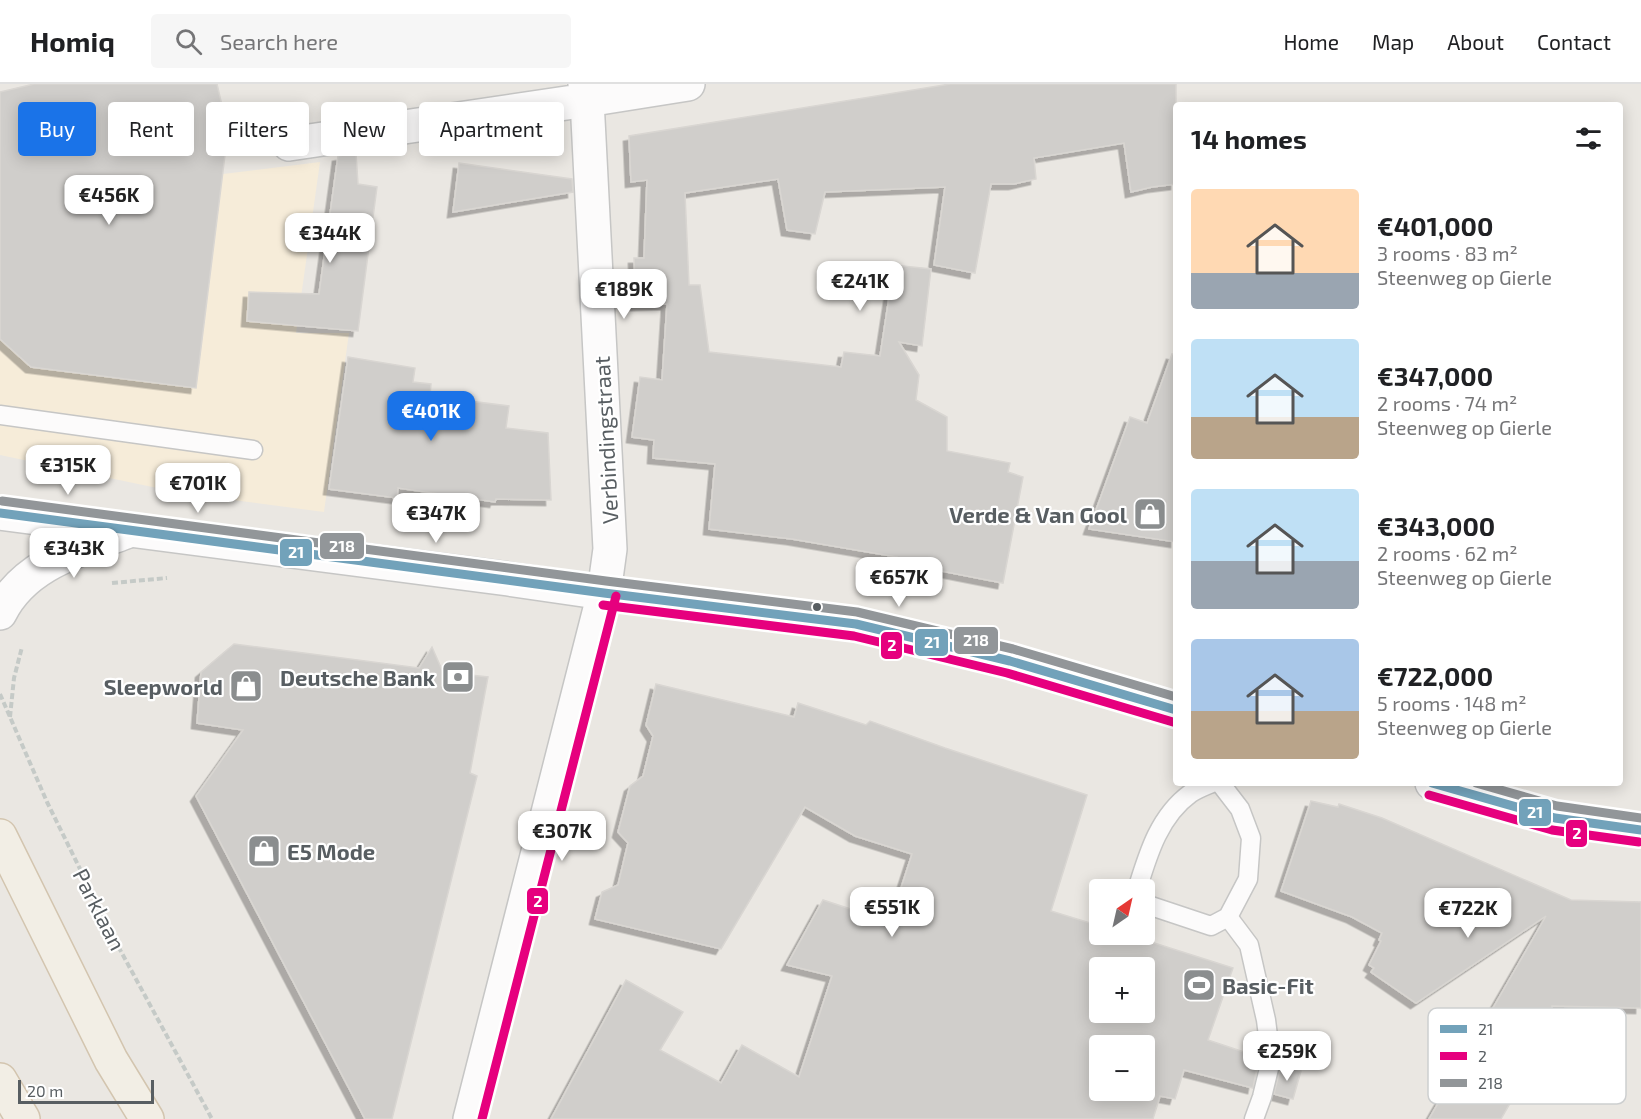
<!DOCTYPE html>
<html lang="en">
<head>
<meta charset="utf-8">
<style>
	body { margin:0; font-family:"Exo 2",sans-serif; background:#f6f6f6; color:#202124; height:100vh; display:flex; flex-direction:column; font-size:22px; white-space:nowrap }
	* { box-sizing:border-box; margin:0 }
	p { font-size:20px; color:#757577 }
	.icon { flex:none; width:33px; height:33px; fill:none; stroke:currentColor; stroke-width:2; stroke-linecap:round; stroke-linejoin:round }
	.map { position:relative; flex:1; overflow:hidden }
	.details { position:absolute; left:1173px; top:18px; width:450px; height:684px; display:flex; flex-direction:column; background:#fff; border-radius:6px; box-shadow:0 3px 15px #0003 }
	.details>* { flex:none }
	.hud { position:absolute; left:18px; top:18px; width:570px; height:54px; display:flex; gap:12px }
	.needle { width:39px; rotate:34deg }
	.tools { position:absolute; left:1089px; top:795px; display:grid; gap:12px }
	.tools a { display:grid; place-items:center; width:66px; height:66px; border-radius:6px; background:#fff; box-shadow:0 3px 15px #0003; font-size:30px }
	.scale { position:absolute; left:18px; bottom:15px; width:136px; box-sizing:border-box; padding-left:6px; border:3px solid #585e62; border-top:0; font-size:16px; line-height:21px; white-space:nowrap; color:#585e62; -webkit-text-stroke:4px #fff; paint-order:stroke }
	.price { position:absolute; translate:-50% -51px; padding:0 14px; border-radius:12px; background:#fff; color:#222; font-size:20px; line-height:39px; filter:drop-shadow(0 2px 3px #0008) }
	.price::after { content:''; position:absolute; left:50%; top:36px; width:18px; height:14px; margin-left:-9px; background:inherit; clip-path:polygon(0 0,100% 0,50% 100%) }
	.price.on { background:#1a73e8; color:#fff }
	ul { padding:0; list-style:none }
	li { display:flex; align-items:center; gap:18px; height:150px; padding:0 18px }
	li span { display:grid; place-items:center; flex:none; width:168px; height:120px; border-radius:6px; color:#555 }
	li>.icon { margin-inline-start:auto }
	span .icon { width:72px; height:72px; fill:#fffc; stroke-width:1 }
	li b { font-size:26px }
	h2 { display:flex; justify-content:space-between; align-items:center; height:72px; padding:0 18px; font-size:26px }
	.tag { padding:0 21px; border-radius:6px; background:#fff; box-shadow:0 3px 15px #0003; font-size:21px; line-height:54px }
	.tag.on { background:#1a73e8; color:#fff }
	header { display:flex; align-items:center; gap:36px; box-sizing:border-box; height:84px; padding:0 30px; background:#fff; border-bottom:2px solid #e0e0e0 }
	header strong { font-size:28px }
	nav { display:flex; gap:33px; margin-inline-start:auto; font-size:21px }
	.search { width:420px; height:54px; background:#f6f6f6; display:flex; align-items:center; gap:15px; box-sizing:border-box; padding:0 21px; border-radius:6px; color:#757577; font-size:22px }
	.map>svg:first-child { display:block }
	.commercial { fill:#f6ecd9 }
	.building { fill:#d0cecb; stroke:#d9d6d2; stroke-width:1.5; fill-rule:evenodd; filter:url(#shadow) }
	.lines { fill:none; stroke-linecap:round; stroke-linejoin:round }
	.service-casing { stroke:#c6c6c5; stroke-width:21 }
	.minor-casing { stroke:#c6c6c5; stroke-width:36 }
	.tertiary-casing { stroke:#c6c6c5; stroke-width:36 }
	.primary-casing { stroke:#d3c5af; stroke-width:36 }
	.path { stroke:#c5cac7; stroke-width:4; stroke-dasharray:6 3; stroke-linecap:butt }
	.service { stroke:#fcfbfb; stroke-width:18 }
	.minor { stroke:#fcfbfb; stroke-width:33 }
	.tertiary { stroke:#fcfbfb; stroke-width:33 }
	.primary { stroke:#f2eee5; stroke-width:33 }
	.bus-1-casing { stroke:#fff; stroke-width:14 }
	.bus-2-casing { stroke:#fff; stroke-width:14 }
	.bus-3-casing { stroke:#fff; stroke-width:14 }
	.bus-1 { stroke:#72a2ba; stroke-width:9 }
	.bus-2 { stroke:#e6007e; stroke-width:9 }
	.bus-3 { stroke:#929699; stroke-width:9 }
	.bus-dot { fill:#585e62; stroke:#fff; stroke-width:2 }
	.labels { text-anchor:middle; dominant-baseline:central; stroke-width:4.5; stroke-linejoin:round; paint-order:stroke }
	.street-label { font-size:22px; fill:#585e62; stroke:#fff }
	.poi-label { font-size:22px; font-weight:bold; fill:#585e62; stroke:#fff; text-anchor:end }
	.key { fill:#fff; stroke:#cdcfd0; stroke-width:1.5 }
	.key-label { font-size:16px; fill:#585e62 }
	.line-badge { stroke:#fff; stroke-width:2 }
	.badge-label { font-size:16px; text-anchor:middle; font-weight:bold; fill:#fff }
</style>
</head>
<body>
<header>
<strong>Homiq</strong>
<div class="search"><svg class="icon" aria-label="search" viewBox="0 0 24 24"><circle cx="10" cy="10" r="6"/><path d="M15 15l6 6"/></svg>Search here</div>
<nav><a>Home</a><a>Map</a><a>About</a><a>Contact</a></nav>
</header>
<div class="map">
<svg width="1641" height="1035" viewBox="0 0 1641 1035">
	<defs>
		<filter id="shadow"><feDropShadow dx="-5.5" dy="5.5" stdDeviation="0" flood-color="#0004"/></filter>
	</defs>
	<rect width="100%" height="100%" fill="#eae7e2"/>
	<polygon class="commercial" points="34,0 217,0 228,47 223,90 320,78 296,249 349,249 324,428 181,409 0,371 0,8"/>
	<g class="building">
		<polygon points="34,0 217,0 228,47 196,304 31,283 0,255 0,8"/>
		<polygon points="950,0 1176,0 1176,100 1152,103 1131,108 1124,59 1034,74 1036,95 1014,100 991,100 975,189 934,181 945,103 825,108 815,150 787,146 778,95 685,109 689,201 700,201 709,268 841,283 844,268 880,272 894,181 931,185 922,262 899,258 919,291 916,316 947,333 947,367 1010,379 1008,388 1023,393 1003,499 941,487 942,480 896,476 897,473 792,455 709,445 715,380 653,374 654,356 632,353 640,293 662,296 667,220 636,221 634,174 644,174 647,96 631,98 629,52"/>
		<polygon points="356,69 358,100 377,103 372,141 361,143 362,163 369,163 358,247 247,237 249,208 319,210 338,72"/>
		<polygon points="459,79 572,95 573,108 453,128"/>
		<polygon points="1172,270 1176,271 1176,458 1089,445 1130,333 1147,339"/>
		<polygon points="348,273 415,284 413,298 431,300 430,312 509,322 506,344 548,349 551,416 496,415 495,418 398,404 397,414 329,405"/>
		<polygon points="234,560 419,584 432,563 443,588 488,593 470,689 477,692 392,1035 365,1035 196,712 243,646 197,639 201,588"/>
		<path d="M656,600L794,633L798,619L866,641L870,637L945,664L1087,711L1051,827L1100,842V850H1126L1233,884L1208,956L1259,973L1253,1004L1184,986L1175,1015L1160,1012L1153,1035H551L626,896L683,928L660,966L721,999L742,961L799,993L832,892L787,881L823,816L890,838L912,770L855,752L805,723L721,865L595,835L602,808L618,801L628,759L618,748L630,702L643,692L653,652L646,641ZM1100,884H1144V928H1100ZM1100,962H1144V1006H1100Z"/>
		<polygon points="1311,717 1338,723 1339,720 1382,734 1571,816 1641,818 1641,924 1552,922 1549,970 1539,969 1501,1035 1429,1035 1546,832 1416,919 1371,888 1374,884 1369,881 1381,857 1379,856 1382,849 1352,833 1281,807"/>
		<polygon points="1281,981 1301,987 1293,1015 1274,1010"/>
	</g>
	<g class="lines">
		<g class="service-casing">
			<g id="service">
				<polyline points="0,331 253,366"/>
				<path d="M1137,806C1148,770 1159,732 1191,709C1197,705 1205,702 1212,699"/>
				<polyline points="1144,817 1151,822 1211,842 1228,833 1248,795 1251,754 1240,725 1220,699"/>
				<polyline points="1228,833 1249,861 1266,936 1271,976 1262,1013 1254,1035"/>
			</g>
		</g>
		<g class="minor-casing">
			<g id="minor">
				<polyline points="289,60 587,16 585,0"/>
				<polyline points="470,1035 604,509 610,465 587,16 688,0"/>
			</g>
		</g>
		<g class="tertiary-casing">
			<g id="tertiary">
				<polyline points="0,429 508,495 604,509 856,540 1010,577 1176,626"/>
				<path d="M0,529C24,480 79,466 126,448"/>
				<polyline points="1432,699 1555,734 1641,746"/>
			</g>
		</g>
		<g class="primary-casing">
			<g id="primary">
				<polyline points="0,752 111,976 147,1035"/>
				<polyline points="0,996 23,1035"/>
			</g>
		</g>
		<g class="path">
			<polyline points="112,499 167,494"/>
			<polyline points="0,610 47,718 118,862 212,1035"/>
			<polyline points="10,633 14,594 22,563"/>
		</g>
		<use href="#service" class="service"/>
		<use href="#minor" class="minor"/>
		<use href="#tertiary" class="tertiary"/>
		<use href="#primary" class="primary"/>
		<g class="bus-1-casing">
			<g id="bus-1">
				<polyline points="0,429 604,509 856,540 1010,577 1176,626"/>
				<polyline points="1432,699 1555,734 1641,746"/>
			</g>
		</g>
		<g class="bus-2-casing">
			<g id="bus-2">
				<polyline points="603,521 854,552 1007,589 1173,638"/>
				<polyline points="1429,711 1552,746 1639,758"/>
				<polyline points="482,1035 616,512"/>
			</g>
		</g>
		<g class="bus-3-casing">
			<g id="bus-3">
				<polyline points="2,417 606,497 857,528 1013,565 1176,613"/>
				<polyline points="1476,699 1557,722 1641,734"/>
			</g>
		</g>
		<use href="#bus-1" class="bus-1"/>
		<use href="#bus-2" class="bus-2"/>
		<use href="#bus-3" class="bus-3"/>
	</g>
	<defs>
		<g id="shop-square" transform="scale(1.725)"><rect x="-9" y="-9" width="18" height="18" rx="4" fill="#8b8e8f" stroke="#fff"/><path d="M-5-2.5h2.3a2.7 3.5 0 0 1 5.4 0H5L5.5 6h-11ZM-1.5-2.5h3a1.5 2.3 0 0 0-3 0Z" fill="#fff"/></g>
		<g id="bank-square" transform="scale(1.725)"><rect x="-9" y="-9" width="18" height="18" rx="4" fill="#8b8e8f" stroke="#fff"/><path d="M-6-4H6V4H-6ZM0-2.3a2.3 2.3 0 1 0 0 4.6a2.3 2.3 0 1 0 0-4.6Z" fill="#fff"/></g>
		<g id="stadium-square" transform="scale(1.725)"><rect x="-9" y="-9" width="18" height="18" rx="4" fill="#8b8e8f" stroke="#fff"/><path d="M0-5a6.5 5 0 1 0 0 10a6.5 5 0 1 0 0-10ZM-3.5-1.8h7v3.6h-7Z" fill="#fff"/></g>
	</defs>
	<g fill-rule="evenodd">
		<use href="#shop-square" x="1150" y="430"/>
		<use href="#bank-square" x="458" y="593"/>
		<use href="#shop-square" x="246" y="602"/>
		<use href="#shop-square" x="264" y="767"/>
		<use href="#stadium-square" x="1199" y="901"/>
	</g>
	<circle class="bus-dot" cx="817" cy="523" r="5"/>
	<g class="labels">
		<g class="street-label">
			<text transform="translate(605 356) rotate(-93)">Verbindingstraat</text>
			<text transform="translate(100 825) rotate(63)">Parklaan</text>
		</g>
		<g class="poi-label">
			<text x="1127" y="430">Verde &amp; Van Gool</text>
			<text x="435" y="593">Deutsche Bank</text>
			<text x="223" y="602">Sleepworld</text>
			<text x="287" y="767" text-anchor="start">E5 Mode</text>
			<text x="1222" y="901" text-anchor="start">Basic-Fit</text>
		</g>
	</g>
	<rect x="1428" y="924" width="198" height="96" rx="9" class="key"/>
	<rect x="1440" y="941" width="27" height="8" fill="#72a2ba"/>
	<rect x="1440" y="968" width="27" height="8" fill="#e6007e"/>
	<rect x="1440" y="995" width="27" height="8" fill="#929699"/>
	<g class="key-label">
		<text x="1478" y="951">21</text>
		<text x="1478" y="978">2</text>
		<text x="1478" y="1005">218</text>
	</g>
	<g class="line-badge">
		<rect x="319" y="448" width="46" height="28" rx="6" fill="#929699"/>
		<rect x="279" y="454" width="34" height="29" rx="6" fill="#72a2ba"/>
		<rect x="953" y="542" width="46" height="29" rx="6" fill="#929699"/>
		<rect x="914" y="544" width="35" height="29" rx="6" fill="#72a2ba"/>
		<rect x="880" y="547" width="23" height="29" rx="6" fill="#e6007e"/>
		<rect x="1518" y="714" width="34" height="29" rx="6" fill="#72a2ba"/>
		<rect x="1565" y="735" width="23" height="29" rx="6" fill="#e6007e"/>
		<rect x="526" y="803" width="23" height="28" rx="6" fill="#e6007e"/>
	</g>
	<g class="badge-label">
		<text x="342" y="468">218</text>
		<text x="296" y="474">21</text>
		<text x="976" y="562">218</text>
		<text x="932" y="564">21</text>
		<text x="892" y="567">2</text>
		<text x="1535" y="734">21</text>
		<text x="1577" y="755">2</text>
		<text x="538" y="823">2</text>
	</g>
</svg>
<div class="tools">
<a><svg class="needle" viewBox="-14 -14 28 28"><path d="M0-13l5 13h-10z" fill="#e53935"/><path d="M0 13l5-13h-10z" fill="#757577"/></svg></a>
<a>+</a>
<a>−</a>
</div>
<div class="scale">20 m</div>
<b class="price" style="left:109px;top:142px">€456K</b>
<b class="price" style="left:330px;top:180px">€344K</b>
<b class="price" style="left:860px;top:228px">€241K</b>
<b class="price" style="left:624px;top:236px">€189K</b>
<b class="price on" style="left:431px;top:358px">€401K</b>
<b class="price" style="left:68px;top:412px">€315K</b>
<b class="price" style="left:198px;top:430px">€701K</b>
<b class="price" style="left:436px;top:460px">€347K</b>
<b class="price" style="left:74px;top:495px">€343K</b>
<b class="price" style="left:899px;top:524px">€657K</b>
<b class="price" style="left:562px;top:778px">€307K</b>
<b class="price" style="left:892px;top:854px">€551K</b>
<b class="price" style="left:1468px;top:855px">€722K</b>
<b class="price" style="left:1287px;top:998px">€259K</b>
<div class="hud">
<a class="tag on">Buy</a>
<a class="tag">Rent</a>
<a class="tag">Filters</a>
<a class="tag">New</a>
<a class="tag">Apartment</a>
</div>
<section class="details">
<h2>14 homes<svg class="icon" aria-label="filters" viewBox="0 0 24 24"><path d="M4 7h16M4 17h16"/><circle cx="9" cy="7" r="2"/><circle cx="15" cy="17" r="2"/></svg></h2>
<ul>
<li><span style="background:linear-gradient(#ffd9b3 70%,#9aa5b1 0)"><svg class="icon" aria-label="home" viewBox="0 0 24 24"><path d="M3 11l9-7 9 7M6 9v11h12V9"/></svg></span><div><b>€401,000</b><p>3 rooms · 83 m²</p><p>Steenweg op Gierle</p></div></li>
<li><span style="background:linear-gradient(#bfe0f5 65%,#b9a48a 0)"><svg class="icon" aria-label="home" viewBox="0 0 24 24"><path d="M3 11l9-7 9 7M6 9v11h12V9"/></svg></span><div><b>€347,000</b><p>2 rooms · 74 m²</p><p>Steenweg op Gierle</p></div></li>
<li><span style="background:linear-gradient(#bfe0f5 60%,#9aa5b1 0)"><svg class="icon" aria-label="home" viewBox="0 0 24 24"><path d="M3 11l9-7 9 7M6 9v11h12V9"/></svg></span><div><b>€343,000</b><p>2 rooms · 62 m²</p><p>Steenweg op Gierle</p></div></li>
<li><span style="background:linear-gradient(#a9c7e8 60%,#b9a48a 0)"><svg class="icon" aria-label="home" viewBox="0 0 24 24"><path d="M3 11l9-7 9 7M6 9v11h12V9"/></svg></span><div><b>€722,000</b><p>5 rooms · 148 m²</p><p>Steenweg op Gierle</p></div></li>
</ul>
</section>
</div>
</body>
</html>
